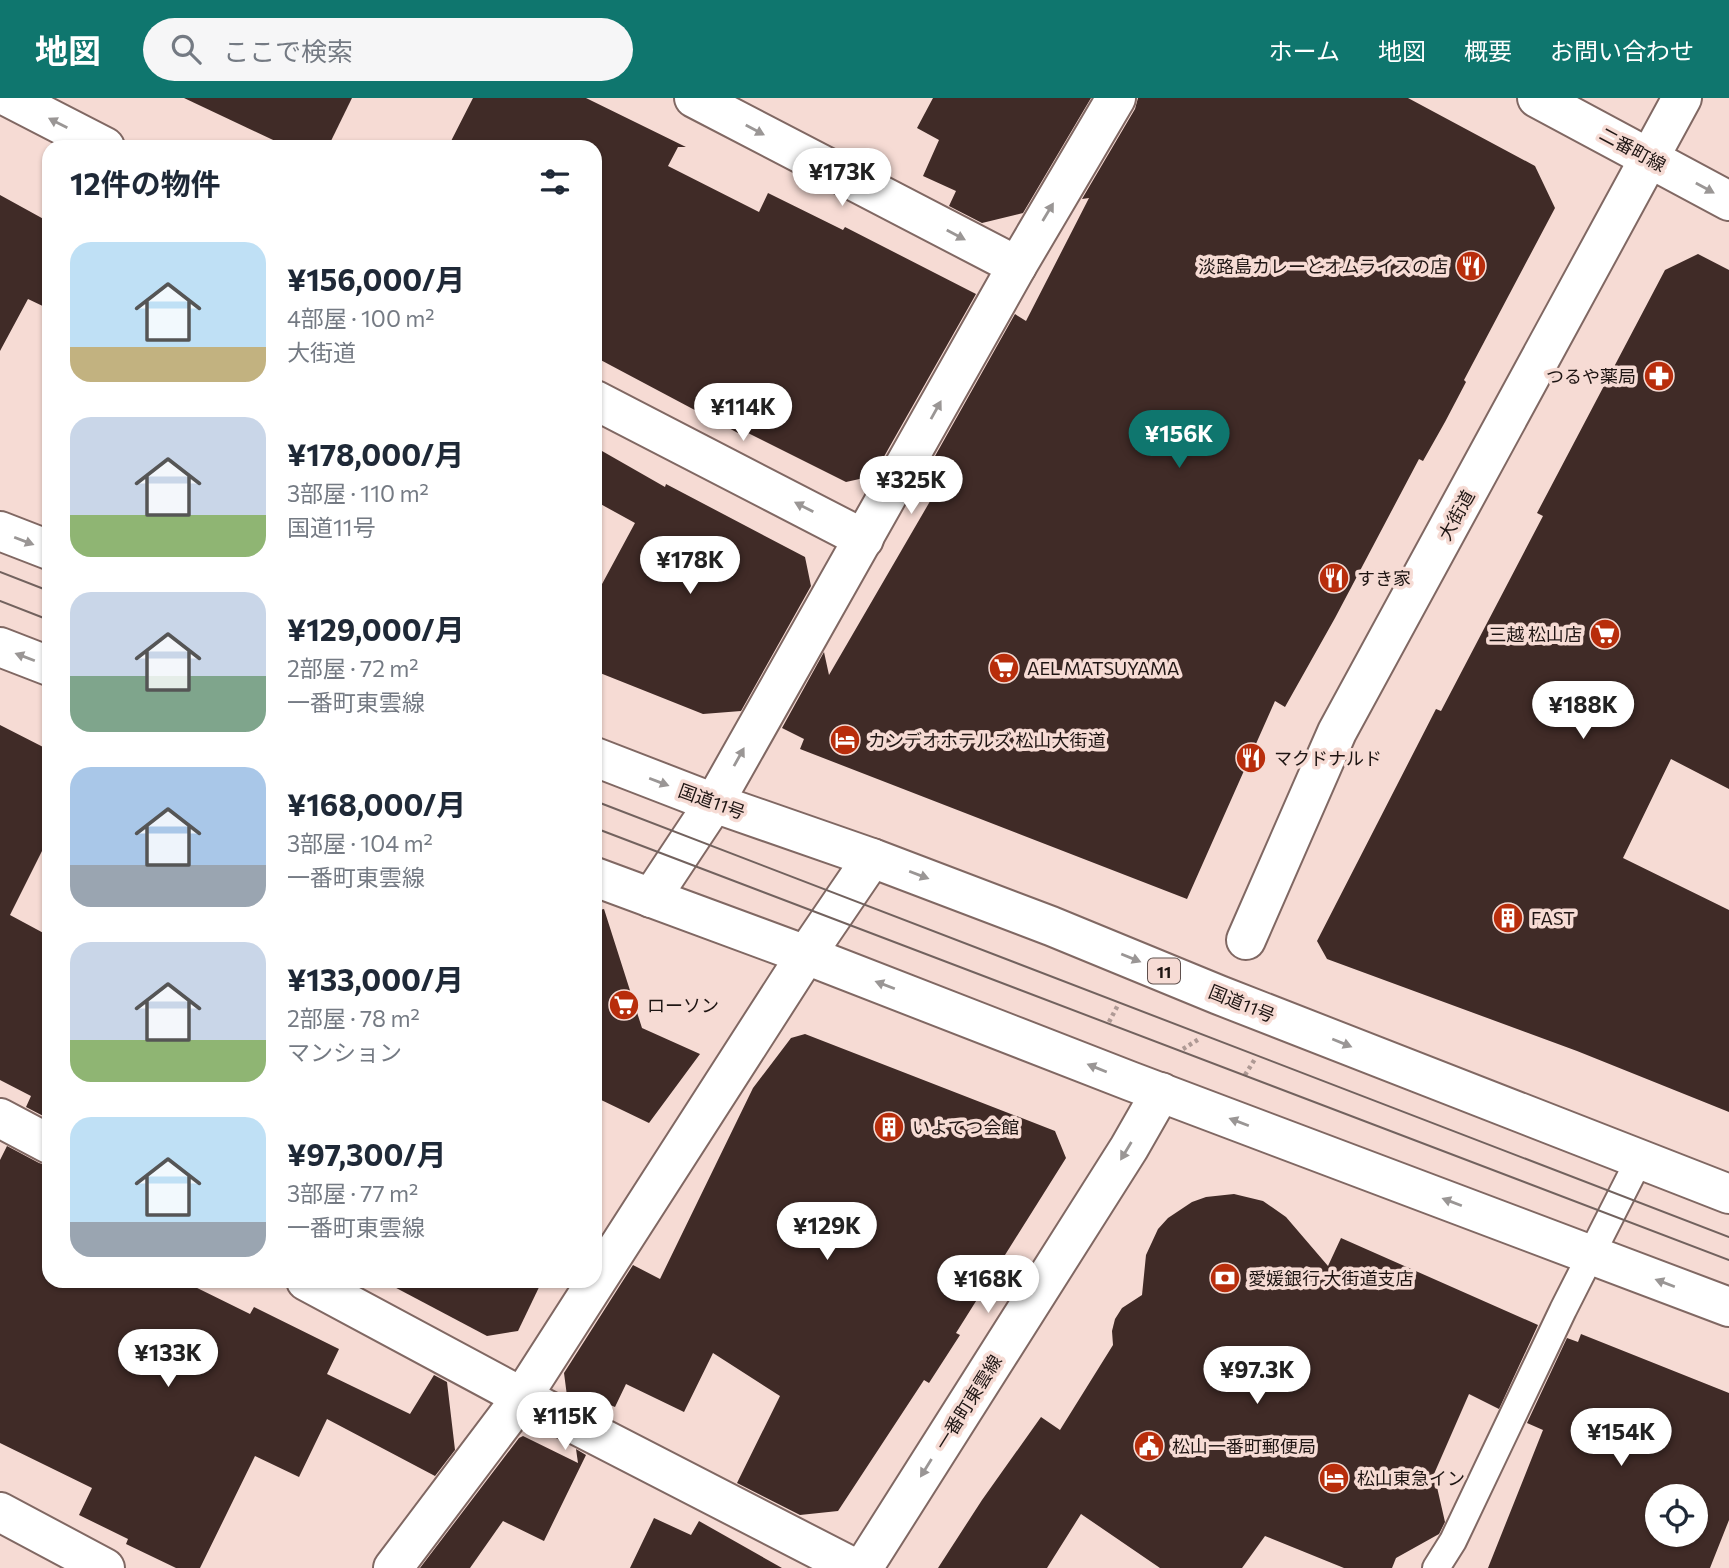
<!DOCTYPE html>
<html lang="ja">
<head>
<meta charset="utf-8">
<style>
	body { margin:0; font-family:Commissioner,"Noto Sans JP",sans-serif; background:#f6f6f7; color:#1f2937; height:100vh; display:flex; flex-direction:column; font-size:26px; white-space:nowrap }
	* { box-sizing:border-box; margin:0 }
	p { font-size:23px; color:#747a83 }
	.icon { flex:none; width:38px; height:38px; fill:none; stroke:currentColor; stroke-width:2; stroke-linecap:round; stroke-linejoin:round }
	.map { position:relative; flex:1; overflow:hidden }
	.sheet { position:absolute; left:42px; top:42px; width:560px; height:1148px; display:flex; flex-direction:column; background:#fff; border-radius:21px; box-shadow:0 2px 5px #0004 }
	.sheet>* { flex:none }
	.tools { position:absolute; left:1645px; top:1386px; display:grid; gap:14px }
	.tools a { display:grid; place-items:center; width:63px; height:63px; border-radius:50%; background:#fff; box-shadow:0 2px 5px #0004; font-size:35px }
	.price { position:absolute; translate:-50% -60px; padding:0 16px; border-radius:24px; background:#fff; color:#222; font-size:23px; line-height:46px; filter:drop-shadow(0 2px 4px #0008) }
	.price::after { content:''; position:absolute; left:50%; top:42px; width:21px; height:16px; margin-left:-10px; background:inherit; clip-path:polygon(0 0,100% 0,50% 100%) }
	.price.current { background:#0f766e; color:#fff }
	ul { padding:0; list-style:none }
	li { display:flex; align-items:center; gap:21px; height:175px; padding:0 28px }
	li span { display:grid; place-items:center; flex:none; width:196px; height:140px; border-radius:21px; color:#555 }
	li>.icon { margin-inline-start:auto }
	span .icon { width:84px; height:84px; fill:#fffc; stroke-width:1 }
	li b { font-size:30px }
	h2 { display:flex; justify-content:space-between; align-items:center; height:84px; padding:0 28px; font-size:30px }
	header { display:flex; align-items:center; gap:42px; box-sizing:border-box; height:98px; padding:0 35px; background:#0f766e; color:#fff }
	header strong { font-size:33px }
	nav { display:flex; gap:38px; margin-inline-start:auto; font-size:24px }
	.search { width:490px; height:63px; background:#f6f6f7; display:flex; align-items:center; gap:18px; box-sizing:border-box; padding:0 24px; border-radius:38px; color:#747a83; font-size:26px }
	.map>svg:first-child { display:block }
	.building { fill:#402b27; fill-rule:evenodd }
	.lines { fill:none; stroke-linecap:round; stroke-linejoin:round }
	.lane-casing { stroke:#806863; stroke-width:30 }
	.street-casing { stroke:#806863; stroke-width:42 }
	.highway-casing { stroke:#806863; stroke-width:42 }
	.path { stroke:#ae9994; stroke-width:4.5; stroke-dasharray:3.5 3.5; stroke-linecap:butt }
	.lane { stroke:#fff; stroke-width:26 }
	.street { stroke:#fff; stroke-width:38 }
	.highway { stroke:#fff; stroke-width:38 }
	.tram { stroke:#72625e; stroke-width:2 }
	.oneway { fill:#9a9695 }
	.labels { text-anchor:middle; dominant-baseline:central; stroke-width:7; stroke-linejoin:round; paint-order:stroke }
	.shield { fill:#f6dbd4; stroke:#5f504d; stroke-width:2 }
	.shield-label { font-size:16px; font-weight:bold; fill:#1e1513 }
	.street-label { font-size:18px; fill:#1e1513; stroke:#f6dbd4 }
	.poi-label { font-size:18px; fill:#1e1513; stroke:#f6dbd4; text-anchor:start }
</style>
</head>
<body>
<header>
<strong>地図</strong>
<div class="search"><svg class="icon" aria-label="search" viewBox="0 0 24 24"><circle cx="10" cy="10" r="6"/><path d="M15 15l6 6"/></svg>ここで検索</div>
<nav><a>ホーム</a><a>地図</a><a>概要</a><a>お問い合わせ</a></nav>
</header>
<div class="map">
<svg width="1729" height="1470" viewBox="0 0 1729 1470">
	<rect width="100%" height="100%" fill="#f6dbd4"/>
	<g class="building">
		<polygon points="184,0 352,0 328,49 288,49"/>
		<polygon points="473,0 586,0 686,49 678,49 668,68 759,114 768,95 843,132 845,129 976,196 873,378 846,384 740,331 738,335 595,259 595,49 448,49"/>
		<polygon points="933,0 1091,0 1023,115 982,125 949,108 956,93 923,78 939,42 917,30"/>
		<polygon points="1138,0 1408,0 1535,68 1555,110 1464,282 1466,284 1445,324 1423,363 1419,361 1335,520 1285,609 1275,603 1187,801 800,651 804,641 782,630 824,554 829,577 954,362 930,367 1015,216 1026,223 1089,100 1082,101 1135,11"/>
		<polygon points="0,97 49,124 49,211 28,201 0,253"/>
		<polygon points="1698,156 1729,172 1729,691 1671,661 1623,760 1729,812 1729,1014 1577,953 1327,861 1317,843 1436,611 1441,613 1543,418 1537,415 1665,172"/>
		<polygon points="595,349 665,389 666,386 805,459 811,488 741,613 703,616 595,573 595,499 635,425 595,403"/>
		<polygon points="0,627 49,652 49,739 10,817 49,838 49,1021 26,1009 31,998 0,982"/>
		<polygon points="604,811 642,930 700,956 649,1025 595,999 595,813"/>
		<polygon points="805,936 1055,1033 1066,1060 956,1235 960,1237 929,1285 924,1282 838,1413 800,1417 737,1385 780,1298 713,1255 684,1314 626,1286 615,1309 610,1307 605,1317 567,1298 564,1275 633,1167 660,1181 753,990 791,940"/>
		<polygon points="7,1048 39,1065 49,1068 49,1183 183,1183 250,1216 254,1209 339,1251 327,1276 410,1316 434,1277 447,1284 455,1352 435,1378 327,1321 299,1379 255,1358 200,1470 176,1470 126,1446 128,1441 79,1417 92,1390 0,1345 0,1062"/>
		<polygon points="1234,1096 1263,1103 1286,1119 1328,1168 1341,1140 1538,1227 1499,1311 1469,1296 1434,1376 1445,1424 1439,1436 1396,1460 1392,1470 1344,1470 1265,1438 1242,1470 1160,1470 1081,1416 1047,1470 938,1470 982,1402 1041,1319 1060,1332 1113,1247 1112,1233 1115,1221 1122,1210 1142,1197 1146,1157 1158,1131 1168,1120 1192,1104 1206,1099"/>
		<polygon points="383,1183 542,1183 518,1233 487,1238"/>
		<path d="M1581,1236L1729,1295V1422L1710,1470H1488L1543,1332L1527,1325L1567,1240L1578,1244ZM1657,1398H1696V1437H1657Z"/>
		<polygon points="523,1338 578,1365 576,1351 586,1357 544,1443 503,1423 470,1470 420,1470 519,1340"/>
		<polygon points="654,1420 691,1437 699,1423 782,1470 630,1470"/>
	</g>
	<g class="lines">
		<g class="lane-casing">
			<polyline id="lane" points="1436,1470 1453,1443 1563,1212 1639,1062"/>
		</g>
		<g class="street-casing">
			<g id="street">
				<polyline points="10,0 105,49"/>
				<polyline points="694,0 1017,168"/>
				<polyline points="1537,0 1729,103"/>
				<polyline points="595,302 864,441"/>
				<polyline points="651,800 714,705 1017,168 1116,0"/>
				<polyline points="1246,842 1337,634 1682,0"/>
				<polyline points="0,1020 49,1046"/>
				<polyline points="306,1183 522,1299 854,1470"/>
				<polyline points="0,1414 105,1470"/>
				<polyline points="393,1470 522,1299 806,857 872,760"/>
				<polyline points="863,1470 1129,1050 1161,994"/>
			</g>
		</g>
		<g class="highway-casing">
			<g id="highway">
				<polyline points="0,433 49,452"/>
				<polyline points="0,549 49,568"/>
				<polyline points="595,659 714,705 872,760 1051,828 1219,897 1729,1096"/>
				<polyline points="595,779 806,857 1130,983 1729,1209"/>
			</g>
		</g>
		<g class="path">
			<polyline points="1109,924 1118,907"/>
			<polyline points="1183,951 1199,941"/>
			<polyline points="1245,977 1255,961"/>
		</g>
		<use href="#lane" class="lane"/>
		<use href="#street" class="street"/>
		<use href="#highway" class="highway"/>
		<g class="tram">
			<polyline points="0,474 49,493"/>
			<polyline points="0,503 49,522"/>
			<polyline points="595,703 1729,1139"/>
			<polyline points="595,730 1729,1162"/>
		</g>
	</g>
	<defs><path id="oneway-solid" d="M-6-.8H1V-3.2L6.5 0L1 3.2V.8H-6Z" transform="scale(1.75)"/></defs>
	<g class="oneway">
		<use href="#oneway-solid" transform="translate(58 25) rotate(-153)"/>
		<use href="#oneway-solid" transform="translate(755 32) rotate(28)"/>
		<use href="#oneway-solid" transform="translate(1705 90) rotate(29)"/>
		<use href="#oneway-solid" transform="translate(1048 114) rotate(-59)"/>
		<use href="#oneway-solid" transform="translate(956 137) rotate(28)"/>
		<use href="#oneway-solid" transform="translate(936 312) rotate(-61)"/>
		<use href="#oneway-solid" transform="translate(804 409) rotate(-153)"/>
		<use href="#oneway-solid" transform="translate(24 443) rotate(21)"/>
		<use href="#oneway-solid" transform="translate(25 559) rotate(-159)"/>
		<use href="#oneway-solid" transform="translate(739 659) rotate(-61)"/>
		<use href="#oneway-solid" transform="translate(659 684) rotate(21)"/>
		<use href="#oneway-solid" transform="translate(919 777) rotate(21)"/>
		<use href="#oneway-solid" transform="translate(1131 860) rotate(22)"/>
		<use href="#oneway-solid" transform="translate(885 887) rotate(-159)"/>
		<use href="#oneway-solid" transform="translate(1342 945) rotate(22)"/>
		<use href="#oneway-solid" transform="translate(1097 970) rotate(-158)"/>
		<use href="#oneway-solid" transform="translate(1239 1024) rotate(-159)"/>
		<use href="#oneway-solid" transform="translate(1126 1053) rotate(121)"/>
		<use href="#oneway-solid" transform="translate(1452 1104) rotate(-159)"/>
		<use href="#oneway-solid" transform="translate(1665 1185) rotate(-159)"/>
		<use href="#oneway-solid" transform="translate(926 1370) rotate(122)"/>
	</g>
	<defs>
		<g id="restaurant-disc" transform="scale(1.575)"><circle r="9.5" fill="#b82d0b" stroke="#f6dbd4"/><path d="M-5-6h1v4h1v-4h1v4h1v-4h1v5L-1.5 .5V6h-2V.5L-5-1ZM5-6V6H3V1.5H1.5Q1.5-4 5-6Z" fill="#fff"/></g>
		<g id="pharmacy-disc" transform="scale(1.575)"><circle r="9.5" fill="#b82d0b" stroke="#f6dbd4"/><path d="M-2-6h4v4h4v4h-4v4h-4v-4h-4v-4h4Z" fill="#fff"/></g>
		<g id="supermarket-disc" transform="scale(1.575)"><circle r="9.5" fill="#b82d0b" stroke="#f6dbd4"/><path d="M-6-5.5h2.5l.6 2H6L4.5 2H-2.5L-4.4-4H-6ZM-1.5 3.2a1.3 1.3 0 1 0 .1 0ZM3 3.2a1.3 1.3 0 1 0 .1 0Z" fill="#fff"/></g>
		<g id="hotel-disc" transform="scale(1.575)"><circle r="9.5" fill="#b82d0b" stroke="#f6dbd4"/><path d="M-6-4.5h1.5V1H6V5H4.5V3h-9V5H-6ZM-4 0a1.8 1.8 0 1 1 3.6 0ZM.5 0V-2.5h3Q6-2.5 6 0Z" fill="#fff"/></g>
		<g id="building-disc" transform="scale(1.575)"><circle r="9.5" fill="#b82d0b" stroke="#f6dbd4"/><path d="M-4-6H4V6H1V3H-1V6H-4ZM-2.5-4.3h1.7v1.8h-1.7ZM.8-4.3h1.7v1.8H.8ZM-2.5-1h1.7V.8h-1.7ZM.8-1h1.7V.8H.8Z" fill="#fff"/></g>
		<g id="bank-disc" transform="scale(1.575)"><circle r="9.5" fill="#b82d0b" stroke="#f6dbd4"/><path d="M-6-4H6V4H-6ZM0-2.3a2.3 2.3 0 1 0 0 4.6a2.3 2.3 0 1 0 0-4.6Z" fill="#fff"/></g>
		<g id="civic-disc" transform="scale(1.575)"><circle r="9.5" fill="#b82d0b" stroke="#f6dbd4"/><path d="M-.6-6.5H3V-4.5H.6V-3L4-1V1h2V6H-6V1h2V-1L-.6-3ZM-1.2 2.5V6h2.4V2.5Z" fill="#fff"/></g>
	</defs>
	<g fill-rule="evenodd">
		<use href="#restaurant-disc" x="1471" y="168"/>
		<use href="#pharmacy-disc" x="1659" y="278"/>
		<use href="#restaurant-disc" x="1334" y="480"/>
		<use href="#supermarket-disc" x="1605" y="536"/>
		<use href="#supermarket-disc" x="1004" y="570"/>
		<use href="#hotel-disc" x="845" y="642"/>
		<use href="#restaurant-disc" x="1251" y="660"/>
		<use href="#building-disc" x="1508" y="820"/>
		<use href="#supermarket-disc" x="624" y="907"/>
		<use href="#building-disc" x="889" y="1029"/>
		<use href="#bank-disc" x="1225" y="1180"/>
		<use href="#civic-disc" x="1149" y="1348"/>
		<use href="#hotel-disc" x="1334" y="1380"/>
	</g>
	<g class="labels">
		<rect class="shield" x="1148" y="860.5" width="32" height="25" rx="5"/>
		<g class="shield-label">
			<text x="1164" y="873">11</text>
		</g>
		<g class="street-label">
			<text transform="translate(1633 51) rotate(28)">二番町線</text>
			<text transform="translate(1456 417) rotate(-61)">大街道</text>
			<text transform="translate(712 703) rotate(20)">国道11号</text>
			<text transform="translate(1242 905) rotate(22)">国道11号</text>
			<text transform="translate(968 1304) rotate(-58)">一番町東雲線</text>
		</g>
		<g class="poi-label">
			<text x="1448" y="168" text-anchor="end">淡路島カレーとオムライスの店</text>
			<text x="1636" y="278" text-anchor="end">つるや薬局</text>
			<text x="1357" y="480">すき家</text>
			<text x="1582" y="536" text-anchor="end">三越 松山店</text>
			<text x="1027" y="570">AEL MATSUYAMA</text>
			<text x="868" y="642">カンデオホテルズ 松山大街道</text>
			<text x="1274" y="660">マクドナルド</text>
			<text x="1531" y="820">FAST</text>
			<text x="647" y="907">ローソン</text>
			<text x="912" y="1029">いよてつ会館</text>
			<text x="1248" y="1180">愛媛銀行 大街道支店</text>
			<text x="1172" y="1348">松山一番町郵便局</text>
			<text x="1357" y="1380">松山東急イン</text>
		</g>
	</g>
</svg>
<div class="tools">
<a><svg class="icon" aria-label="locate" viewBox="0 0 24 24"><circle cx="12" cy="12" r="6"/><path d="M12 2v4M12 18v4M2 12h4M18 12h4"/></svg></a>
</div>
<b class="price" style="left:842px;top:110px">¥173K</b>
<b class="price" style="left:743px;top:345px">¥114K</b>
<b class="price current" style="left:1179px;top:372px">¥156K</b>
<b class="price" style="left:911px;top:418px">¥325K</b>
<b class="price" style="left:690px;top:498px">¥178K</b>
<b class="price" style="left:1583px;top:643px">¥188K</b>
<b class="price" style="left:827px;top:1164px">¥129K</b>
<b class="price" style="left:988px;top:1217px">¥168K</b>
<b class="price" style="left:168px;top:1291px">¥133K</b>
<b class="price" style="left:1257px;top:1308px">¥97.3K</b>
<b class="price" style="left:565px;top:1354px">¥115K</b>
<b class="price" style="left:1621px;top:1370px">¥154K</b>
<section class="sheet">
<h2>12件の物件<svg class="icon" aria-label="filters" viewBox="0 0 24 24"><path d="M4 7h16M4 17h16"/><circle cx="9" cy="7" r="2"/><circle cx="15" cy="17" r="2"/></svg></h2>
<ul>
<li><span style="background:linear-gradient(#bfe0f5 75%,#c2b280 0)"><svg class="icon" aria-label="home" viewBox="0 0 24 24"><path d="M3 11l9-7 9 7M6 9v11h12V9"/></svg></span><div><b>¥156,000/月</b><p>4部屋 · 100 m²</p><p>大街道</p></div></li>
<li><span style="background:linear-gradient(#c9d6e8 70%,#8fb573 0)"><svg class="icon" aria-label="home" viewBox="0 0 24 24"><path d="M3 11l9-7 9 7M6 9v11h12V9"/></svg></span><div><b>¥178,000/月</b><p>3部屋 · 110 m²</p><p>国道11号</p></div></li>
<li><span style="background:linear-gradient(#c9d6e8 60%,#7fa58c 0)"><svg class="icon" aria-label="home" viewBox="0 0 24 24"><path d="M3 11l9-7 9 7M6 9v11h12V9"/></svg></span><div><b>¥129,000/月</b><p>2部屋 · 72 m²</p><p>一番町東雲線</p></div></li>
<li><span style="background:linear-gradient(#a9c7e8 70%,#9aa5b1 0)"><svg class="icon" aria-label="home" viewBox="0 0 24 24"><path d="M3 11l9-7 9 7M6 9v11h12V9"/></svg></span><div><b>¥168,000/月</b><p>3部屋 · 104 m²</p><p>一番町東雲線</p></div></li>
<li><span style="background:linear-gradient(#c9d6e8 70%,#8fb573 0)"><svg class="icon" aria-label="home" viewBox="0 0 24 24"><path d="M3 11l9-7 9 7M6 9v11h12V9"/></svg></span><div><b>¥133,000/月</b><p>2部屋 · 78 m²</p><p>マンション</p></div></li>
<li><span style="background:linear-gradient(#bfe0f5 75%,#9aa5b1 0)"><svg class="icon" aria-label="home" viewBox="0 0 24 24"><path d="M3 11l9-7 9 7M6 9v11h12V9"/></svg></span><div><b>¥97,300/月</b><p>3部屋 · 77 m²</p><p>一番町東雲線</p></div></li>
</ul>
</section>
</div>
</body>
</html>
